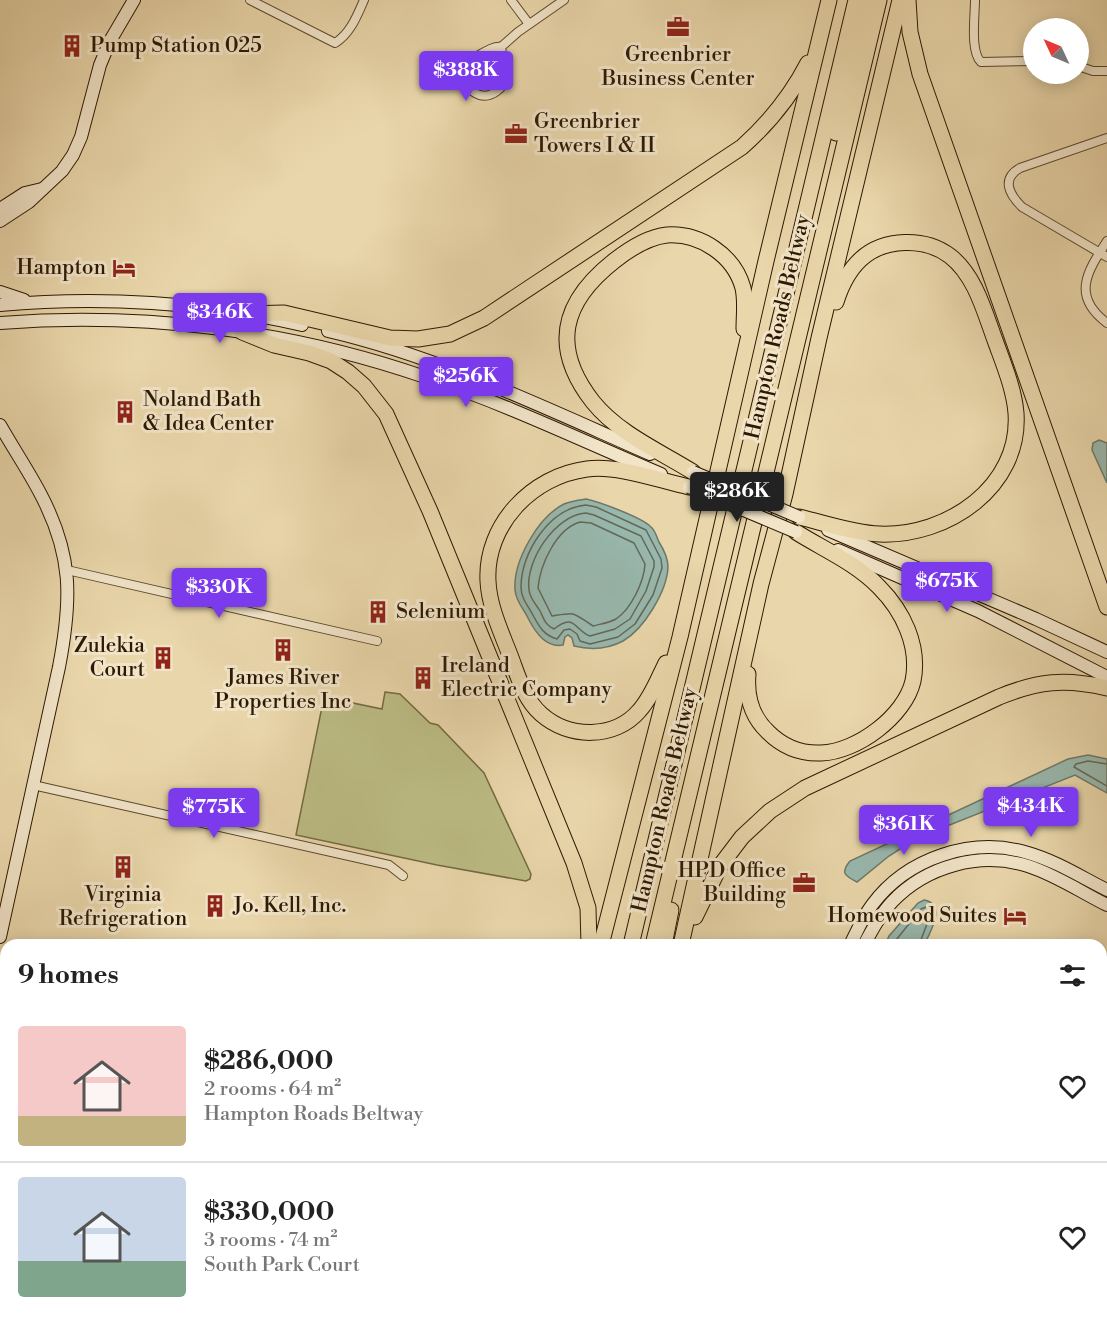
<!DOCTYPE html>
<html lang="en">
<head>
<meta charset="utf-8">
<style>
	body { margin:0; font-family:"Libre Bodoni",serif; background:#f2f2f2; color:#222; height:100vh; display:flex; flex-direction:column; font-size:22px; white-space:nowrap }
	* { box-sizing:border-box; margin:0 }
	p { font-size:20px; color:#767676 }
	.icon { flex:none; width:33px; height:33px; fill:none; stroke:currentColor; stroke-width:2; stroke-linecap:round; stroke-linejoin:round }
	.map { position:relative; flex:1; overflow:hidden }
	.panel { position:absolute; left:0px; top:939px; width:1107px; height:384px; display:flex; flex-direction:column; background:#fff; border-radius:18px 18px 0 0; box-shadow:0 3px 15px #0003 }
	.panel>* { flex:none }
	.needle { width:39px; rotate:314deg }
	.controls { position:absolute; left:1023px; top:18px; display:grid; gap:12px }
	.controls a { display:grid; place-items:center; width:66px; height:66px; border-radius:50%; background:#fff; box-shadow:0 3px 15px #0003; font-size:30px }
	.price { position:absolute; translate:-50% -51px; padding:0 14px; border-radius:6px; background:#7c3aed; color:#fff; font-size:20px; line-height:39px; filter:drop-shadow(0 2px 3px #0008) }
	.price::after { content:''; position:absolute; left:50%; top:36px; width:18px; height:14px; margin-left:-9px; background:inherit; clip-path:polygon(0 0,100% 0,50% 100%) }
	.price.active { background:#222; color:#fff }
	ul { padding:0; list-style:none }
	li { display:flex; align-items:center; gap:18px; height:150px; padding:0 18px }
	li+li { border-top:2px solid #e0e0e0 }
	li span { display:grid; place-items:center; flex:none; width:168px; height:120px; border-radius:6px; color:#555 }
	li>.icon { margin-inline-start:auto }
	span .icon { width:72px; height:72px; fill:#fffc; stroke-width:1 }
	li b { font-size:26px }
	h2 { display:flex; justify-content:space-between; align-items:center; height:72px; padding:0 18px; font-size:26px }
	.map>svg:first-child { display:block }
	.green { fill:#bcbc84; stroke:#746a43; stroke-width:1.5 }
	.water { fill:#98b8ae; stroke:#6d7869; stroke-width:1.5 }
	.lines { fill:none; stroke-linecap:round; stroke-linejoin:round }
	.shore { stroke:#626858; stroke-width:1.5 }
	.street-casing { stroke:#5c482c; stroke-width:10 }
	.secondary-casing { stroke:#2d1902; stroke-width:14 }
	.highway-casing { stroke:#2d1902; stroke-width:17 }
	.street { stroke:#f1e4c8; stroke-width:8 }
	.secondary { stroke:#f1e4c8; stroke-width:12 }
	.highway { stroke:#e9d6aa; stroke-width:15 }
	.secondary-bridge-casing { stroke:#2d1902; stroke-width:14; stroke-linecap:butt }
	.secondary-bridge { stroke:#f1e4c8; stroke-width:12 }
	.labels { text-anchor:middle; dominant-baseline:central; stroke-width:6; stroke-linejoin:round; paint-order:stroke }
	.poi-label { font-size:21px; fill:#2d1902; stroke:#f1e4c8; text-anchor:start }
	.street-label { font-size:21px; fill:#2d1902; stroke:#f1e4c8 }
</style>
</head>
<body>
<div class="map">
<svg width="1107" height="1323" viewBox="0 0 1107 1323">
	<rect width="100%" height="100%" fill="#e9d6aa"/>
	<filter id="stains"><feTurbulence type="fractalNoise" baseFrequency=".00333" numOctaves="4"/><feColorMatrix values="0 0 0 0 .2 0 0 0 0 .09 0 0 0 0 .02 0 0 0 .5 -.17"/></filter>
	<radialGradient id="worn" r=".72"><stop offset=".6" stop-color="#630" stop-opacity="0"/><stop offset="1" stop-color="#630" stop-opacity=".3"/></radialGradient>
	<polygon class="green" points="385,692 400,694 430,723 438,725 484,773 531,874 530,879 526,881 437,865 296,835 324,697 382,709"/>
	<g class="water">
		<polygon points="1099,440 1107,443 1107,483 1092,450 1093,443"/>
		<path d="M586,499C600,502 640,517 650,526C656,531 656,536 659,542C664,550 668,558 668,567C667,591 644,629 623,641C608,649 590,650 574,646L572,638L568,635L565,637L563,645C546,648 536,633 529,620C524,609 516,602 515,590C513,561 538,517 564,504C571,501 579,500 586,499Z"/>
		<path d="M1088,755L1107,759V793L1075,775L917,838L889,856L857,882C845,876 840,873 850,861L1068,759Z"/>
		<path d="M924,900C947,904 930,933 924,945H885L889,936L918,903Z"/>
	</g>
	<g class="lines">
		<g class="shore">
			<path d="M586,505L596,507L646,530L661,559L662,568L653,595L635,624L618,637L590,644L580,641L577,634L570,629L564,630L557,639C544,635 540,628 534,617C529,607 521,599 521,587C521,552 550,508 586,505Z"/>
			<path d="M586,513L594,515L641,536L654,561V567L646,591L630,619L615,629L590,636C574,630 575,612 554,629C545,625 544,619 540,611C536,604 530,599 529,590C525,561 555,515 586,513Z"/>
			<path d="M580,522L591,523L634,543L645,564C644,582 631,609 616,619C609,623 600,624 593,626C571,612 578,612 552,616L538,588C540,565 556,529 580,522Z"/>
			<polyline points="1107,764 1088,761 1076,764 1074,767 1107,786"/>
			<polyline points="892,945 921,909 926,907 929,910 930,916 919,945"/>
		</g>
		<g class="street-casing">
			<g id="street">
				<path d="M250,0L335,43C350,34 357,16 364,0"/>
				<polyline points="511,0 529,24"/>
				<path d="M975,0C975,16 970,52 981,62L1034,61"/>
				<path d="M501,47C502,57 507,70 505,80C504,85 501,88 497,91C473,109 450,70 479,55C486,51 494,46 501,47L518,32L564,0"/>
				<polyline points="1078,66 1093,71 1107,71"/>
				<path d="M1107,138L1020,168C1001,179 1009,194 1022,207L1107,257"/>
				<path d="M1107,241C1087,272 1071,296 1107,323"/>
				<polyline points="67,570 377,641"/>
				<polyline points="33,785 389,865 403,876"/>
				<polyline points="0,1121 6,1122"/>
				<polyline points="1101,1307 1107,1310"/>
				<polyline points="441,1323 443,1317"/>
			</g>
		</g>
		<g class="secondary-casing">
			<g id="secondary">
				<polyline points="0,209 25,193 42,189"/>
				<polyline points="0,221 29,202 62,171 73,155 81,137 100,65 110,41 134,0"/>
				<polyline points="0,292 24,300"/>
				<path d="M0,305C99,296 205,302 302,325"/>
				<path d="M0,323C144,312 289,330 425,377C506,404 583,441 661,474"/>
				<path d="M328,331C440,357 545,408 650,454"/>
				<path d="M0,425C13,448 28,470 40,493C73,555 72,599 59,667L0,937"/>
				<polyline points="828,530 1036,619 1107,652"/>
				<polyline points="838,550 978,611 1107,677"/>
				<path d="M850,945C857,931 863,917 872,905C907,858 972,836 1028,853C1056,861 1081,877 1107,890"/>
				<path d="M864,945C872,930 880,915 892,902C926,866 980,851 1028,866C1056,875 1081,892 1107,905"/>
				<polyline points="757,1317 758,1323"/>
				<polyline points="771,1317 772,1323"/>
			</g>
		</g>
		<g class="highway-casing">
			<g id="highway">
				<polyline points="908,0 910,32 920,74 1107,607"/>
				<polyline points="836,133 868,0"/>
				<path d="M247,314L284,313L390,338L418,339L450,334L484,318L742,147C769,123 791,96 808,63"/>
				<polyline points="242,332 274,345 309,353 331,361 348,372 364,386 386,414 430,511 574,863 588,908 589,945"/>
				<path d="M693,472C659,451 618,433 593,402C550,347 562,302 614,261C628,250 648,237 667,235C700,233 734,255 743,288C746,301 744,315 744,329"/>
				<path d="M799,517C825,523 853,533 879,534C947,537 1021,487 1016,413C1014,389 1004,365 996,343C985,314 976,276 950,256C925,237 884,238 861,259C849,270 841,286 836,302"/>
				<path d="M666,663C658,679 651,698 639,711C615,739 569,739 541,714C524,699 518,676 510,655C501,632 489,606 488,581C485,525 532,476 587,469C618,465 658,480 689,487"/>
				<path d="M748,674C746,697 752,717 768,732C783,747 800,754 821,753C857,752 905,716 913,681C920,646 903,611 879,587C856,563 823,549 796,532"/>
				<path d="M695,917L720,866L742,837L770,811L805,788L999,697C1038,681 1065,678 1107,688"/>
				<polyline points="601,945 680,637 766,261 829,0"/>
				<polyline points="631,945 856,0"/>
				<polyline points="653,945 879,0"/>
				<polyline points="664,945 671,910"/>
				<polyline points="681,945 761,584 785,494 819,338 900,0"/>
				<polyline points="500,1323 501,1317"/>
				<polyline points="511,1323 512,1317"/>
				<polyline points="542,1323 543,1317"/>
				<polyline points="561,1323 563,1317"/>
				<polyline points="581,1323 583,1317"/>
				<polyline points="596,1323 598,1317"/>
			</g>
		</g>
		<use href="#street" class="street"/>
		<use href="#secondary" class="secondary"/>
		<use href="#highway" class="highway"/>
		<g class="secondary-bridge-casing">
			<g id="secondary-bridge">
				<polyline points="693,472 799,517"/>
				<polyline points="689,487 796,532"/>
			</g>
		</g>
		<use href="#secondary-bridge" class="secondary-bridge"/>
	</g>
	<defs>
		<g id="office-bare" transform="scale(1.8)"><path d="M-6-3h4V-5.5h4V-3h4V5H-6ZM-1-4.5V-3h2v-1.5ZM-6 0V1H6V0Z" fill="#8f2418" stroke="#f1e4c8" stroke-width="2.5" paint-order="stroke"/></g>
		<g id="building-bare" transform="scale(1.8)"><path d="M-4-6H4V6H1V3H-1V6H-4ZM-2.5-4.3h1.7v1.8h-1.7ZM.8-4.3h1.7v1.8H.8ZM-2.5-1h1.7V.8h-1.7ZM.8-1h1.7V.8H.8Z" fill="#8f2418" stroke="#f1e4c8" stroke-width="2.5" paint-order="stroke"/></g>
		<g id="hotel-bare" transform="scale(1.8)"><path d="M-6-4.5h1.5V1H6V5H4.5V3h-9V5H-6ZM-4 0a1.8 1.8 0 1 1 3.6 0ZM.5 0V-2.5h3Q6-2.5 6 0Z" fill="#8f2418" stroke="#f1e4c8" stroke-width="2.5" paint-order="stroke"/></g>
	</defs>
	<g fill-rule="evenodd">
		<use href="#office-bare" x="678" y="27"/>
		<use href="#building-bare" x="72" y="46"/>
		<use href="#office-bare" x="516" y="134"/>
		<use href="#hotel-bare" x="124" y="268"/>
		<use href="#building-bare" x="125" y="412"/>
		<use href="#building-bare" x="378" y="612"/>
		<use href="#building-bare" x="283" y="650"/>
		<use href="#building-bare" x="163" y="658"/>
		<use href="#building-bare" x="423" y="678"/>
		<use href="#building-bare" x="123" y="867"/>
		<use href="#office-bare" x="804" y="883"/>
		<use href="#building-bare" x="215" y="906"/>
		<use href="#hotel-bare" x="1015" y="916"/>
	</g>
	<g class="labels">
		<g class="poi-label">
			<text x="90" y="46">Pump Station 025</text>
			<text x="678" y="55" text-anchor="middle">Greenbrier<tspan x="678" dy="24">Business Center</tspan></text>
			<text x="534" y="122">Greenbrier<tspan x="534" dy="24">Towers I &amp; II</tspan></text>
			<text x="106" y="268" text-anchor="end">Hampton</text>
			<text x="143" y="400">Noland Bath<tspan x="143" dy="24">&amp; Idea Center</tspan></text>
			<text x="396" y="612">Selenium</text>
			<text x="145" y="646" text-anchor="end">Zulekia<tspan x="145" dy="24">Court</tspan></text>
			<text x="441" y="666">Ireland<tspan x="441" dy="24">Electric Company</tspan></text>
			<text x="283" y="678" text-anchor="middle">James River<tspan x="283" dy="24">Properties Inc</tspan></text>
			<text x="786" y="871" text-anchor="end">HPD Office<tspan x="786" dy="24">Building</tspan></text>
			<text x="123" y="895" text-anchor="middle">Virginia<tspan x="123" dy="24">Refrigeration</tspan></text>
			<text x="233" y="906">Jo. Kell, Inc.</text>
			<text x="997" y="916" text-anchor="end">Homewood Suites</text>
		</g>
		<g class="street-label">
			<text transform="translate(778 327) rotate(-77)">Hampton Roads Beltway</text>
			<text transform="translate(665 800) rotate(-77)">Hampton Roads Beltway</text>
		</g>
	</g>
	<rect width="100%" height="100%" filter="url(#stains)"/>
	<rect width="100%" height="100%" fill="url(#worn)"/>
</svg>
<div class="controls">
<a><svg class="needle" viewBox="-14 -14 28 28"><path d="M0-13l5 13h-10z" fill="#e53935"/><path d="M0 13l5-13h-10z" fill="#767676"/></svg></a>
</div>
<b class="price" style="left:466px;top:102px">$388K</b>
<b class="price" style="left:220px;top:344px">$346K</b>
<b class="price" style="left:466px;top:408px">$256K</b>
<b class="price active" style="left:737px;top:523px">$286K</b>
<b class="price" style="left:947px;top:613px">$675K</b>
<b class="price" style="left:219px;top:619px">$330K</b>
<b class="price" style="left:1031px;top:838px">$434K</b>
<b class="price" style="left:214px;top:839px">$775K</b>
<b class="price" style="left:904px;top:856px">$361K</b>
<section class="panel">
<h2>9 homes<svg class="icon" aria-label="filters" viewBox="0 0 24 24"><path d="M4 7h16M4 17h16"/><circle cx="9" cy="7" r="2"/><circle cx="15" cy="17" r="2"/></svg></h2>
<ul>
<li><span style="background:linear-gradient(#f6c9c9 75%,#c2b280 0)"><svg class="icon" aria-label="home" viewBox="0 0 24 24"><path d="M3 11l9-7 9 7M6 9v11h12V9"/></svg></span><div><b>$286,000</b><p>2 rooms · 64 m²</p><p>Hampton Roads Beltway</p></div><svg class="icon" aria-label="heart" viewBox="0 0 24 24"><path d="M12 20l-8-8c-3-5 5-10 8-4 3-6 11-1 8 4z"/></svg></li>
<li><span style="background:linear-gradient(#c9d6e8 70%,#7fa58c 0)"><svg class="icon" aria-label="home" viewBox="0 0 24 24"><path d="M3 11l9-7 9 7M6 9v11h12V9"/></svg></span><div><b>$330,000</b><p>3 rooms · 74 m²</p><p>South Park Court</p></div><svg class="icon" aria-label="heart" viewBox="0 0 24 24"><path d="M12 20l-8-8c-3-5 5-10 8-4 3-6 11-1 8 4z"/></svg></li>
</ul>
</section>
</div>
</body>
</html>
